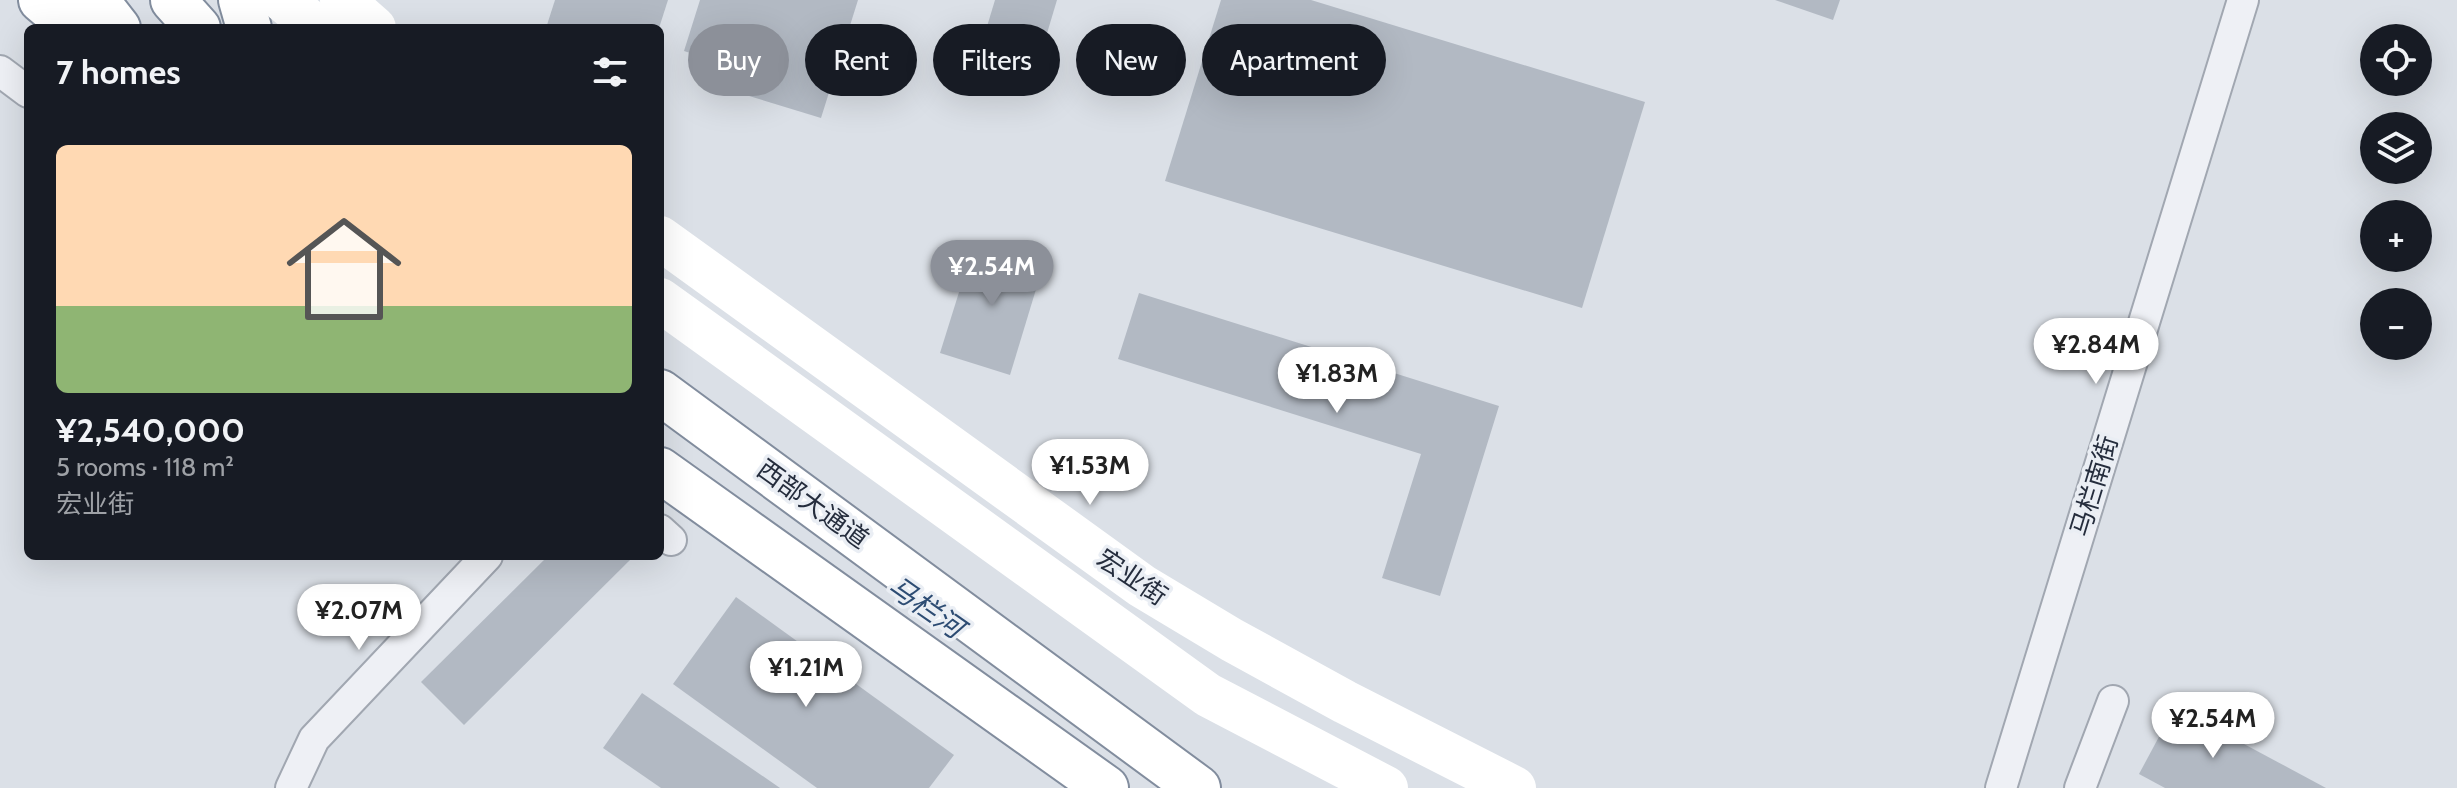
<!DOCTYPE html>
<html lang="en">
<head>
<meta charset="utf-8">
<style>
	body { margin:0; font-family:Cabin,"Noto Sans SC",sans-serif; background:#20242c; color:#f1f3f6; height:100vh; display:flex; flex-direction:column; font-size:30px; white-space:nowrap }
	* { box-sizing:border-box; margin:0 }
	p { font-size:26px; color:#9ea1a6 }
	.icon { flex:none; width:44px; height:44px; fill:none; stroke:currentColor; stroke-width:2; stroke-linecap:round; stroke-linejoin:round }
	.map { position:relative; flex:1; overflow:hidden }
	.details { position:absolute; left:24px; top:24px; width:640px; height:536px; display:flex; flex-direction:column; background:#171b24; border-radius:12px; box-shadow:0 8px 32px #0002 }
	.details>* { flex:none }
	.hud { position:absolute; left:688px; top:24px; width:760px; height:72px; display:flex; gap:16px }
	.tools { position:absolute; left:2360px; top:24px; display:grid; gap:16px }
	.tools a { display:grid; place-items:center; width:72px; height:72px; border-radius:50%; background:#171b24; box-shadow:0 8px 32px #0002; font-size:40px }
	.price { position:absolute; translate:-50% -68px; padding:0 18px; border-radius:28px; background:#fff; color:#222; font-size:26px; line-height:52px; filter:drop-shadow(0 2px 4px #0008) }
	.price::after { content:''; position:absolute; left:50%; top:48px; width:24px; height:18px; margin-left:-12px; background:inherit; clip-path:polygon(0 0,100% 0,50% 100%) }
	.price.on { background:#8c9099; color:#fff }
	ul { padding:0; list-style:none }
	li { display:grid; align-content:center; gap:16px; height:424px; padding:0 32px }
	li+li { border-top:2px solid #363941 }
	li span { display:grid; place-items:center; height:248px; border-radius:12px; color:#555 }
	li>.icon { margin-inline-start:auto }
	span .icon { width:144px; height:144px; fill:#fffc; stroke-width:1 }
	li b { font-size:34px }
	h2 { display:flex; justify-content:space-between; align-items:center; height:96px; padding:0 32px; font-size:34px }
	.tag { padding:0 28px; border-radius:36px; background:#171b24; box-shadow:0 8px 32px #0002; font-size:28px; line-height:72px }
	.tag.on { background:#8c9099; color:#fff }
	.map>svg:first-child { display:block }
	.building { fill:#b2b9c3 }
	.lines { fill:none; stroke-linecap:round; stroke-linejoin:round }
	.minor-casing { stroke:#a1a7b1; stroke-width:34 }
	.trunk-casing { stroke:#828d9e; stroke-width:48 }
	.minor { stroke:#eef0f5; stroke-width:30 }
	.secondary { stroke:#fff; stroke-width:44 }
	.trunk { stroke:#fff; stroke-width:44 }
	.labels { text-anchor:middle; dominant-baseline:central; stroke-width:7; stroke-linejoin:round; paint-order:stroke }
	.street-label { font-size:26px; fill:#252d3d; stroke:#eaeef4 }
	.water-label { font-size:28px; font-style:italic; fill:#2d4c73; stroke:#eaeef4 }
</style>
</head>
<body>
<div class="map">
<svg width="2457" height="788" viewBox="0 0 2457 788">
	<rect width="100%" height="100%" fill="#dbe0e7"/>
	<g class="building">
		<polygon points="555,0 668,0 659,28 546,28"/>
		<polygon points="700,0 858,0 821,118 726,89 733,67 684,51"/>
		<polygon points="995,0 1057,0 1042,50 985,33"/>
		<polygon points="1221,0 1311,0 1645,102 1582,308 1165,181"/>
		<polygon points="1775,0 1840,0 1833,20"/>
		<polygon points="975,241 1044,263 1010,375 940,353"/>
		<polygon points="1139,293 1499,406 1440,596 1382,578 1421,454 1118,359"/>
		<polygon points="548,556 634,556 464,725 421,682"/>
		<polygon points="736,597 954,755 929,788 817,788 673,684"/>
		<polygon points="642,693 780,788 661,788 603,748"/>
		<polygon points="2175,707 2326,788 2165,788 2139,774"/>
	</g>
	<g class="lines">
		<g class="minor-casing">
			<g id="minor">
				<polyline points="0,71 28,92"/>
				<polyline points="660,530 671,540"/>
				<polyline points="291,788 314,739 487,556"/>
				<polyline points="2001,788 2243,0"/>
				<polyline points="2080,788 2113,701"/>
			</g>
		</g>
		<g class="trunk-casing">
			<g id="trunk">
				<polyline points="41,0 74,28"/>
				<polyline points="96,0 118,28"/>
				<polyline points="173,0 198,28"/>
				<polyline points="241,0 249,28"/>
				<polyline points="660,392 1198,788"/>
				<polyline points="660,470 1106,788"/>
			</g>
		</g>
		<use href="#minor" class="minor"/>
		<g class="secondary">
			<polyline points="283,0 317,28"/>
			<polyline points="342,0 374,28"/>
			<polyline points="660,238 1142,586 1232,640 1345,702 1514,788"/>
			<polyline points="660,300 1208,695 1386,788"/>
		</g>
		<use href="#trunk" class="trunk"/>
	</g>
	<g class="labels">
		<g class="street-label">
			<text transform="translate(2094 486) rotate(-73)">马栏南街</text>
			<text transform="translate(813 504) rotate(36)">西部大通道</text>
			<text transform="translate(1132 577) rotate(34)">宏业街</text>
		</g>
		<g class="water-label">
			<text transform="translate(926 607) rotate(35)">马栏河</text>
		</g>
	</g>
</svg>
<div class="tools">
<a><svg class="icon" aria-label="locate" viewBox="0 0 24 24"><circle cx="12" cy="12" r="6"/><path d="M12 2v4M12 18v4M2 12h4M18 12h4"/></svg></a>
<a><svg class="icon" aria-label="layers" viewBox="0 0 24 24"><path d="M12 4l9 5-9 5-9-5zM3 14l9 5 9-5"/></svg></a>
<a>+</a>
<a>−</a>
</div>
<b class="price on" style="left:992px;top:308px">¥2.54M</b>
<b class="price" style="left:2096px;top:386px">¥2.84M</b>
<b class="price" style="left:1337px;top:415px">¥1.83M</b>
<b class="price" style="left:1090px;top:507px">¥1.53M</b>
<b class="price" style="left:359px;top:652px">¥2.07M</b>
<b class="price" style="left:806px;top:709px">¥1.21M</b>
<b class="price" style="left:2213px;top:760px">¥2.54M</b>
<div class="hud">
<a class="tag on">Buy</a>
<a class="tag">Rent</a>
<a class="tag">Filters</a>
<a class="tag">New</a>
<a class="tag">Apartment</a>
</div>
<section class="details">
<h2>7 homes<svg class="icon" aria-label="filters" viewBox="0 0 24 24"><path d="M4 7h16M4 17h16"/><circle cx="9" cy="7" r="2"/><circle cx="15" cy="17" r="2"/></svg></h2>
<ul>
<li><span style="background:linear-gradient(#ffd9b3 65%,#8fb573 0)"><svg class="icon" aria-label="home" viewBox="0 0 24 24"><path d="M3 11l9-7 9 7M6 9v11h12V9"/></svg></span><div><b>¥2,540,000</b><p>5 rooms · 118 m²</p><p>宏业街</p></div></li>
</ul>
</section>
</div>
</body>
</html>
